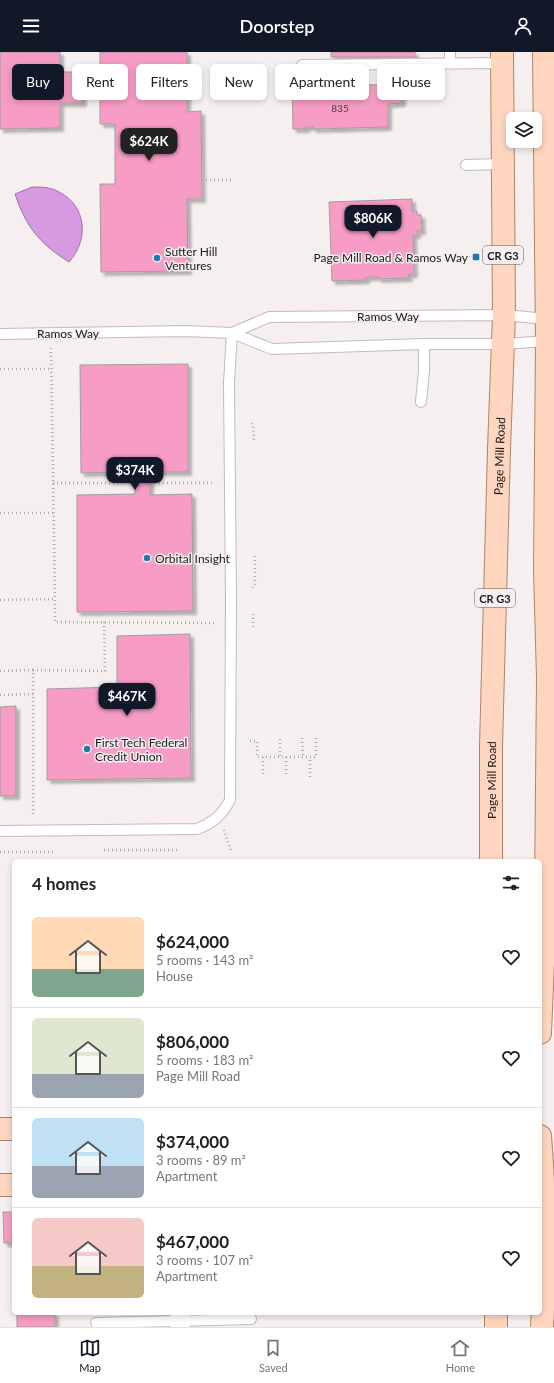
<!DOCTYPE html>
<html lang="en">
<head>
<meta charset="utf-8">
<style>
	body { margin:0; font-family:Lato,sans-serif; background:#f6f6f6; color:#222; height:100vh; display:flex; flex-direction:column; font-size:15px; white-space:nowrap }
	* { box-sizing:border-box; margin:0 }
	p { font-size:13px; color:#767676 }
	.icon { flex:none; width:22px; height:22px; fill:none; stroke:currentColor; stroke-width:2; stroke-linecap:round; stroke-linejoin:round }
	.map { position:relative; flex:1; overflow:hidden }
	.side { position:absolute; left:12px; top:807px; width:530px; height:456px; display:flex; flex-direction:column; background:#fff; border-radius:6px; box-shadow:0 2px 6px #0003 }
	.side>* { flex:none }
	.hud { position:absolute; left:12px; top:12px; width:530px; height:36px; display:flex; gap:8px }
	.fabs { position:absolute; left:506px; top:60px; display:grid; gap:8px }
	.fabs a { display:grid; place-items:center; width:36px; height:36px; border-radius:6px; background:#fff; box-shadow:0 2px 6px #0003; font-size:20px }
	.price { position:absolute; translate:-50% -34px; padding:0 9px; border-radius:8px; background:#111827; color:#fff; font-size:13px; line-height:26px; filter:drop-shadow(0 1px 2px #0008) }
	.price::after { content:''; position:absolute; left:50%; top:24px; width:12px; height:9px; margin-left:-6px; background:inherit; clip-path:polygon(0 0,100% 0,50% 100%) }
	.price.selected { background:#222; color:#fff }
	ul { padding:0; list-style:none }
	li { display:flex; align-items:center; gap:12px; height:100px; padding:0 20px }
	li+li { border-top:1px solid #e0e0e0 }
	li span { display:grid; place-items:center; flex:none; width:112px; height:80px; border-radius:6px; color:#555 }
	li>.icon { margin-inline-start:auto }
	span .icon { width:48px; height:48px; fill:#fffc; stroke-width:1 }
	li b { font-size:17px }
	h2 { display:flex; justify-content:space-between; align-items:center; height:48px; padding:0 20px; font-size:17px }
	.pill { padding:0 14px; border-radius:6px; background:#fff; box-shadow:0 2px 6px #0003; font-size:14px; line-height:36px }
	.pill.selected { background:#111827; color:#fff }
	header { display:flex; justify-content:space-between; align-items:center; height:52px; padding:0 20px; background:#111827; color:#fff; font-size:18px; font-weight:600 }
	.tab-bar { display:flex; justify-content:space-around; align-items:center; height:56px; border-top:1px solid #e0e0e0; background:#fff; font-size:11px; color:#767676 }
	.tab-bar a { display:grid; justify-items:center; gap:2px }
	.tab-bar .selected { color:#111827 }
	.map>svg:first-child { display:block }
	.water { fill:#d799df; stroke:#9f73a4 }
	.building { fill:#f79cc4; stroke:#a19c9e; filter:url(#shadow) }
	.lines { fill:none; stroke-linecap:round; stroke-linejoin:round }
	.service-casing { stroke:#c1bbbb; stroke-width:12 }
	.minor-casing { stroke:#c1bbbb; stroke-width:22 }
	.primary-casing { stroke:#af8369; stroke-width:24 }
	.path { stroke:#b0acab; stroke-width:2.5; stroke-dasharray:1 3; stroke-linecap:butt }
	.service { stroke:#fff; stroke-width:10 }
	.minor { stroke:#fff; stroke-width:20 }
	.primary { stroke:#fed6bf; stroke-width:22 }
	.poi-dot { fill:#1a7ba7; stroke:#f5f0ef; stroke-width:1.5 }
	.labels { text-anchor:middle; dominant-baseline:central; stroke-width:3; stroke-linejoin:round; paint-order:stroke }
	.number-label { font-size:10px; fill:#533a44 }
	.shield { fill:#f5f0ef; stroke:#5d5a5a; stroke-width:1 }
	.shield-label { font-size:11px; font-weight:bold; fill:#1c1a1a }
	.poi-label { font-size:12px; fill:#1c1a1a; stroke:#f5f0ef; text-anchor:start }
	.street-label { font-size:12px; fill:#1c1a1a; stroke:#f5f0ef }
</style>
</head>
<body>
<header><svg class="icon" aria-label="menu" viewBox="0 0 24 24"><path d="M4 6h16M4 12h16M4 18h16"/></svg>Doorstep<svg class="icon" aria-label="person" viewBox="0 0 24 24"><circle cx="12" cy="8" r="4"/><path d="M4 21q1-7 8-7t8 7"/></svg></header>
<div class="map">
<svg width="554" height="1275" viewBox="0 0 554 1275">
	<defs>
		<filter id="shadow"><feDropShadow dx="3.5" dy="3.5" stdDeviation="1" flood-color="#0004"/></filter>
	</defs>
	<rect width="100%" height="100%" fill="#f5f0ef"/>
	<path class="water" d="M32,135C41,135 51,135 59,140C87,154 89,188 69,210C40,192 26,175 15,142Z"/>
	<g class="building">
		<polygon points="0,0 60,0 60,20 83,20 83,51 60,51 60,76 0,77"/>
		<polygon points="100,0 187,0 187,60 201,59 202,147 187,147 188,219 101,220 100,132 115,132 115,72 100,72"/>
		<rect x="331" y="0" width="84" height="5"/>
		<polygon points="402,32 402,51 388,52 388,75 313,77 313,75 306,75 306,77 293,77 292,35"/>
		<polygon points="412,147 412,159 417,159 417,163 421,163 422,179 417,179 417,183 413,183 414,222 408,222 409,226 378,227 378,225 366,225 366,228 332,229 329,150"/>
		<polygon points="188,312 188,420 150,420 150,443 192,442 193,559 77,560 77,443 135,442 135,420 81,421 80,313"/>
		<polygon points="190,582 191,726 47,728 47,637 117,635 117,584"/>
		<polygon points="16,654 16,744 0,744 0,655"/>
		<polygon points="3,1160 14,1160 14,1191 4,1191"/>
		<rect x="17" y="1261" width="38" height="14"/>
	</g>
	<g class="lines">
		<g class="service-casing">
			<g id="service">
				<polyline points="450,0 450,11"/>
				<polyline points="302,13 502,11"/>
				<polyline points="466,113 503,112"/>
				<polyline points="232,281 269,265 504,263 547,267"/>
				<polyline points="0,282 186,279 232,281 272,297 424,292 504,292 547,289"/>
				<polyline points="421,350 424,318 424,292"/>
				<path d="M0,779L197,777C213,771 222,763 230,748L231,547L229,331L232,281"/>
				<polyline points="96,1271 251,1267"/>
			</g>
		</g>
		<g class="minor-casing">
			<polyline id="minor" points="180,1261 180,1275"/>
		</g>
		<g class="primary-casing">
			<g id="primary">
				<path id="s1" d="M491,809V694L499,397L504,263L502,0"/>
				<polyline points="540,981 546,840 548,626 545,518 547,289 544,0"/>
				<polyline points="0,1077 14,1077"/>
				<path d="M540,1084C545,1147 546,1212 542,1275"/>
				<polyline points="0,1133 14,1133"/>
				<polyline points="496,1261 496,1275"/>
			</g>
		</g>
		<g class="path">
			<polyline points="202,128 233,128"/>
			<polyline points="51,296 55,547"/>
			<polyline points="0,317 52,317"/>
			<polyline points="252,371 253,373 254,389"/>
			<polyline points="53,431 130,431"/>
			<polyline points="155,431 215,431"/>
			<polyline points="0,461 53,461"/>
			<polyline points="252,536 255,532 255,502"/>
			<polyline points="0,548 55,547 55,570 215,571"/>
			<polyline points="253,562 253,578"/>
			<polyline points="33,618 105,619 104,570"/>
			<polyline points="0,619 33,618 33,763"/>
			<polyline points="0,643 33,642"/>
			<polyline points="302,686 303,705"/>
			<polyline points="280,687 280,705"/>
			<polyline points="250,689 257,689 257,705 316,705 316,686"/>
			<polyline points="263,705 263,725"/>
			<polyline points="286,705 286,725"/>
			<polyline points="310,725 310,705"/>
			<polyline points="224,778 231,799"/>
			<polyline points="104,798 180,798"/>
			<polyline points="0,800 54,800"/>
		</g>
		<use href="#service" class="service"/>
		<use href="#minor" class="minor"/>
		<use href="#primary" class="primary"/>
	</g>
	<g class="poi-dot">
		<rect x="472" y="201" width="8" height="8" rx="2"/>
		<circle cx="157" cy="206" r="4"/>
		<circle cx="147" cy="506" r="4"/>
		<circle cx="87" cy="697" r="4"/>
	</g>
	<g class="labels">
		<g class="number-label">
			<text x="340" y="56">835</text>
		</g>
		<g class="shield">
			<rect x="483" y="194" width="40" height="18" rx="3"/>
			<rect x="475" y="537" width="40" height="18" rx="3"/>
		</g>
		<g class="shield-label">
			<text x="503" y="203">CR G3</text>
			<text x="495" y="546">CR G3</text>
		</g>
		<g class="poi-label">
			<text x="165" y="199">Sutter Hill<tspan x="165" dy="14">Ventures</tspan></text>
			<text x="468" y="205" text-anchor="end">Page Mill Road &amp; Ramos Way</text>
			<text x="155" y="506">Orbital Insight</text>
			<text x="95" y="690">First Tech Federal<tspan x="95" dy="14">Credit Union</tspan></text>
		</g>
		<g class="street-label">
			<text x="388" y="264">Ramos Way</text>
			<text x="68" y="281">Ramos Way</text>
			<text stroke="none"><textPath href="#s1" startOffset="405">Page Mill Road</textPath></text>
			<text stroke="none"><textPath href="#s1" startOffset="81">Page Mill Road</textPath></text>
		</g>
	</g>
</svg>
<div class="fabs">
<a><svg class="icon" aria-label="layers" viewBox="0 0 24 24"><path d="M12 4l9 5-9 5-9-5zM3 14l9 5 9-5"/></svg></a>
</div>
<b class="price selected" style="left:149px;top:110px">$624K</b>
<b class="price" style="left:373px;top:187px">$806K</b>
<b class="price" style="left:135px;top:439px">$374K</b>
<b class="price" style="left:127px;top:665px">$467K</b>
<div class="hud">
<a class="pill selected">Buy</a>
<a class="pill">Rent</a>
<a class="pill">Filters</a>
<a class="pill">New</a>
<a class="pill">Apartment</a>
<a class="pill">House</a>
</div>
<section class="side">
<h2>4 homes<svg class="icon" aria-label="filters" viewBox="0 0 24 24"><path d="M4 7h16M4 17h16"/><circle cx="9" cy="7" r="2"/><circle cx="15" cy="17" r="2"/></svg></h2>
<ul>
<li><span style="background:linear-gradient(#ffd9b3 65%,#7fa58c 0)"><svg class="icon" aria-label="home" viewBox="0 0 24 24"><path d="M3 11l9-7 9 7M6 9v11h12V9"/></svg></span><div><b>$624,000</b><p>5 rooms · 143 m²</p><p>House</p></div><svg class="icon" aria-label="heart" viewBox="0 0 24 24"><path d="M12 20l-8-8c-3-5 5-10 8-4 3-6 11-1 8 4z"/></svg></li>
<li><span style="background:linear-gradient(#dfe7d0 70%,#9aa5b1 0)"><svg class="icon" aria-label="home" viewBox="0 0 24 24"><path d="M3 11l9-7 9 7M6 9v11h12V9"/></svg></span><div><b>$806,000</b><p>5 rooms · 183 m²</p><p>Page Mill Road</p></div><svg class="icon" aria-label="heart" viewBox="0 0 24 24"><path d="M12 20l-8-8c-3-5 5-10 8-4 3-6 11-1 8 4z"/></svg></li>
<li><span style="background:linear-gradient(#bfe0f5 60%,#9aa5b1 0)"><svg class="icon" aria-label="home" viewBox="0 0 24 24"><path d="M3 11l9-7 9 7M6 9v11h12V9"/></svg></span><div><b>$374,000</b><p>3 rooms · 89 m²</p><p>Apartment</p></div><svg class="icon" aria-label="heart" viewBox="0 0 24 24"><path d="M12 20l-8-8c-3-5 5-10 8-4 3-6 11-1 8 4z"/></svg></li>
<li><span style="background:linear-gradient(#f6c9c9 60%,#c2b280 0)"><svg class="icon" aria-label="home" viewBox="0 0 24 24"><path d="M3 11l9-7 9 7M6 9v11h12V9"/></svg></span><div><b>$467,000</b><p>3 rooms · 107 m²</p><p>Apartment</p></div><svg class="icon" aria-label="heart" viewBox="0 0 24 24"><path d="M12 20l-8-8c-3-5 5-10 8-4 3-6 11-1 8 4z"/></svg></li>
</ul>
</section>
</div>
<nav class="tab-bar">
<a class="selected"><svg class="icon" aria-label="map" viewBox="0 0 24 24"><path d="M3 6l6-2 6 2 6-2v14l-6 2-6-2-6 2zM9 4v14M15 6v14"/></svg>Map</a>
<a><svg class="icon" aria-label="saved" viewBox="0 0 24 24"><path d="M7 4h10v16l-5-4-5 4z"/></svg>Saved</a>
<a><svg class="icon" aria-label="home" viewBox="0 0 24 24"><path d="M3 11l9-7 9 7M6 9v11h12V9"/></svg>Home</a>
</nav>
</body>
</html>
